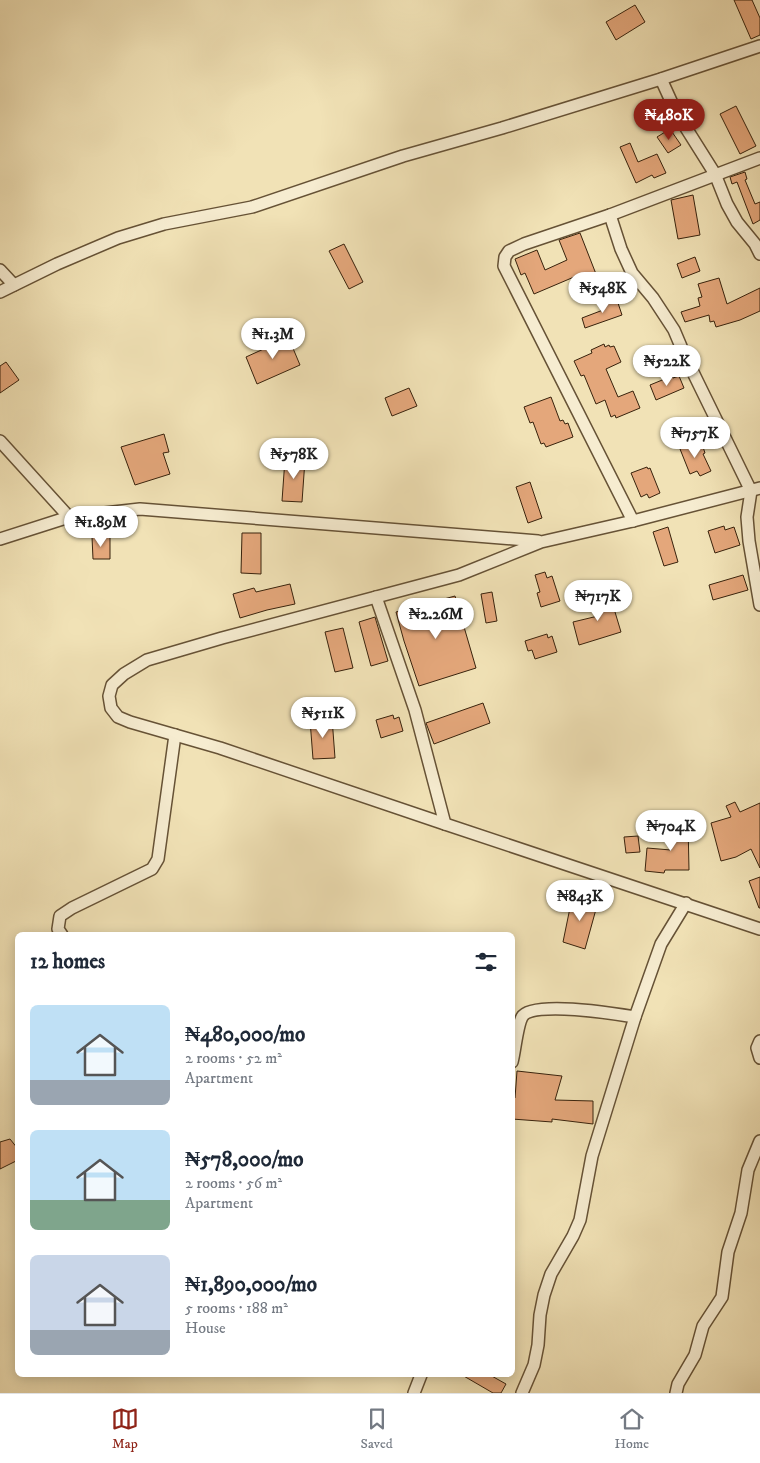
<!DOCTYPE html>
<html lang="en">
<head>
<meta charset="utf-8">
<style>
	body { margin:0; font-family:"IM FELL DW Pica",serif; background:#f2f2f3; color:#1f2937; height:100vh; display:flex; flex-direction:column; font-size:19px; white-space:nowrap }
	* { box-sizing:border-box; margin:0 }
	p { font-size:16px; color:#747a83 }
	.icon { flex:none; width:28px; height:28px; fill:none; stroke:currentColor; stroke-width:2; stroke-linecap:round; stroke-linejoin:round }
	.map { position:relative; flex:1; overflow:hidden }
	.details { position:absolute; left:15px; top:932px; width:500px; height:445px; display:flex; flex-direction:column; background:#fff; border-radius:8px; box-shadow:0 2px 12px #0003 }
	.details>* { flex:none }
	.price { position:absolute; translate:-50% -42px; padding:0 11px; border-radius:18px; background:#fff; color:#222; font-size:16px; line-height:32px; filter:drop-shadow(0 1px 2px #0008) }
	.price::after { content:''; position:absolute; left:50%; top:30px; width:15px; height:11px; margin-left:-8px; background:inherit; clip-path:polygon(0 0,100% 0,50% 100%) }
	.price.current { background:#8f2418; color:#fff }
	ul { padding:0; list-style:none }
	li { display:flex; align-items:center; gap:15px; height:125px; padding:0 15px }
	li span { display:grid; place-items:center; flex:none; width:140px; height:100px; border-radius:8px; color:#555 }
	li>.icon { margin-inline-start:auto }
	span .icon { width:60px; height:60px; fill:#fffc; stroke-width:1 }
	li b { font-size:21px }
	h2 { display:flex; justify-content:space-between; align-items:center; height:60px; padding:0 15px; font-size:21px }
	.tabs { display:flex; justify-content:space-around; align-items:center; height:70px; border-top:1px solid #e0e1e3; background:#fff; font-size:14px; color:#747a83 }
	.tabs a { display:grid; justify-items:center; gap:2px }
	.tabs .current { color:#8f2418 }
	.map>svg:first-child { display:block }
	.building { fill:#e4a77b; stroke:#38220c }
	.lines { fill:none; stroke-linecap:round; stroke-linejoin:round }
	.minor-casing { stroke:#665236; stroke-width:14 }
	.minor { stroke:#f6ecd0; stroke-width:11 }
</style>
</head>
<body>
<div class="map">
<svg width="760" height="1393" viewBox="0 0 760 1393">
	<rect width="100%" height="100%" fill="#f1e2b6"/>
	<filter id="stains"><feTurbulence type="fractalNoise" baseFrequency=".004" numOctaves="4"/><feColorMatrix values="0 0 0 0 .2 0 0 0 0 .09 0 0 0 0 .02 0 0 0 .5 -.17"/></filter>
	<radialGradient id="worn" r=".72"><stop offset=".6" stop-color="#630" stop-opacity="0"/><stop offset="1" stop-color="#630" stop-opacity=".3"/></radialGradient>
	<g class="building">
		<polygon points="734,0 752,0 760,18 760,35 751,39"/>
		<polygon points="635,5 645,22 616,40 606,22"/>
		<polygon points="736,106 756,146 740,154 720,114"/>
		<polygon points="670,129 681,145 668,153 657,137"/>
		<polygon points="630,143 638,162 657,154 666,173 654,178 652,175 636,183 620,147"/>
		<polygon points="745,172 747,179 745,180 755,204 760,202 760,220 753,224 737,182 732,184 730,177"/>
		<polygon points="693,195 700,235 678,239 671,200"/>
		<polygon points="580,233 596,274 576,282 574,277 534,294 525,273 521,275 515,259 537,250 545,270 567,260 559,240"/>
		<polygon points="344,244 363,282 349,289 329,251"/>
		<polygon points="695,257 700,271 682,278 677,264"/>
		<polygon points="719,278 727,304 760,288 760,311 740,320 716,327 714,321 710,322 709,315 685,322 681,312 700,306 698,298 702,297 698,284"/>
		<polygon points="617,300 622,315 585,328 582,318 603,310 602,305"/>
		<polygon points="287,334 300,365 257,384 246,357 279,342 278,339"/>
		<polygon points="604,344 605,347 609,345 610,347 614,346 621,362 606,369 618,397 633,391 640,408 616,418 615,415 611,417 605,400 596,404 584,375 581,376 574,361 592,353 591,350"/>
		<polygon points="6,362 19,380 0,393 0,366"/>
		<polygon points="672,376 673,378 679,376 684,388 656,400 650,385"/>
		<polygon points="409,388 417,406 392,416 385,398"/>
		<polygon points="551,397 560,421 563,420 565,424 568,423 573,437 546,447 544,443 541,444 533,422 530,423 524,407"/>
		<polygon points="164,434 169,452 163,453 170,474 135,485 121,447"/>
		<polygon points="696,442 698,446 702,444 705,453 703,454 711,471 700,476 697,471 690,474 680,449"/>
		<polygon points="285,459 305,460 302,502 282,501"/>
		<polygon points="647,467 648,469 650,468 660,493 649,498 647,494 641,497 631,473"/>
		<polygon points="530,482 542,518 528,523 516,487"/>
		<polygon points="724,526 725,530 734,527 740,545 715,553 708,531"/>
		<polygon points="668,527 678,562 664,566 653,532"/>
		<polygon points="242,533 261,533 261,574 241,573"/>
		<polygon points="110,536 110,559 93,559 92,537"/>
		<polygon points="545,572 547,578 552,576 560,601 541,607 537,593 540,592 535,575"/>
		<polygon points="743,575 748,590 713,600 709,585"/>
		<polygon points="290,584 295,604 267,610 240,618 233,594 254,588 256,592"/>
		<polygon points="492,592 497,621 486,623 481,594"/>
		<polygon points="609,592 621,632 579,645 573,622 598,616 592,597"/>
		<polygon points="455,596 476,668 419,686 404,641 396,612"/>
		<polygon points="375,617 388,661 371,666 359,622"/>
		<polygon points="343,628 353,668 335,672 325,632"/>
		<polygon points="547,634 548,638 552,636 557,652 535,659 532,650 528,651 525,641"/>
		<polygon points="483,703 490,723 434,744 426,723"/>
		<polygon points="393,715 394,719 399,717 403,731 381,738 376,720"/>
		<polygon points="332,718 335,758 313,759 310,720"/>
		<polygon points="735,802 740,812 760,803 760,868 751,849 736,857 721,861 711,823 731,817 726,806"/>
		<polygon points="670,822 688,822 689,870 665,870 664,873 645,871 647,848 671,850"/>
		<polygon points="638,836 640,852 626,853 624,837"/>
		<polygon points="760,877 760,908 759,908 749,881"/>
		<polygon points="572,898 598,902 585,949 563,942"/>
		<polygon points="517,1071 562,1076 555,1100 593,1101 593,1124 552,1119 552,1122 512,1119 512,1098 515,1098"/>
		<polygon points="10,1139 18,1149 18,1160 0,1169 0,1142"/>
		<polygon points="462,1375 490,1375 506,1384 501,1393 493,1393"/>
	</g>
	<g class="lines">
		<g class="minor-casing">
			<g id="minor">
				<polyline points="661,79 676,112 715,174 727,204 737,222 755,244 760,254"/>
				<polyline points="610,215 621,249 632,273 653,298 674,330 685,356 751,491 747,517 749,541 760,605"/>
				<polyline points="0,270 14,285"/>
				<polyline points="0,292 57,264 118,238 164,224 252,207 403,156 502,128 661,79 760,46"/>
				<polyline points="0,441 69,517"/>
				<polyline points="633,521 504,266 505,257 509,251 524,244 610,215 760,158"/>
				<polyline points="0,539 69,517 140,509 538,541"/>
				<polyline points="376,597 415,710 445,824 760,929"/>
				<polyline points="445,824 220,748 130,722 118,717 111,708 109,696 112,685 124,674 147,660 222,638 459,575 541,542 633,521 760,488"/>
				<polyline points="62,935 58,929 60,916 72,908 152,869 158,859 175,735"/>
				<polyline points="760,1041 757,1048 760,1058"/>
				<path d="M512,1062C515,1051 517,1026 522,1017C531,1000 617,1014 635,1017"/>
				<polyline points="414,1393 421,1375"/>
				<polyline points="522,1393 534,1365 538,1345 540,1315 544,1295 551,1274 573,1236 580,1220 592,1156 635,1017 661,944 686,903"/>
				<polyline points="676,1393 678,1384 695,1355 703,1326 722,1297 728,1252 741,1213 748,1170 760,1141"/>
			</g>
		</g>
		<use href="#minor" class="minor"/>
	</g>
	<rect width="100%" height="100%" filter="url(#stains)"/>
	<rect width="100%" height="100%" fill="url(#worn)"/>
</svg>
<b class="price current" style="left:669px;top:141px">₦480K</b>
<b class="price" style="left:603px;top:314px">₦548K</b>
<b class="price" style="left:273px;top:360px">₦1.3M</b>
<b class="price" style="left:667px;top:387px">₦522K</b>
<b class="price" style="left:695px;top:459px">₦757K</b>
<b class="price" style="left:294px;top:480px">₦578K</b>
<b class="price" style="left:101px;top:548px">₦1.89M</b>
<b class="price" style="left:598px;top:622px">₦717K</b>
<b class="price" style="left:436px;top:640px">₦2.26M</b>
<b class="price" style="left:323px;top:739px">₦511K</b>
<b class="price" style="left:671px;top:852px">₦704K</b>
<b class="price" style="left:580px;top:922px">₦843K</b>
<section class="details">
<h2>12 homes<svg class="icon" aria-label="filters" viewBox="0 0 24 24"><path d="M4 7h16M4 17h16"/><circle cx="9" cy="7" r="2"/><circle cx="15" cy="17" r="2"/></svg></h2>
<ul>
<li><span style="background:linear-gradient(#bfe0f5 75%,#9aa5b1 0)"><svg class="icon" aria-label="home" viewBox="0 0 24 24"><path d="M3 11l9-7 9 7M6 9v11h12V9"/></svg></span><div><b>₦480,000/mo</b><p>2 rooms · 52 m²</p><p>Apartment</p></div></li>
<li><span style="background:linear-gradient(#bfe0f5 70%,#7fa58c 0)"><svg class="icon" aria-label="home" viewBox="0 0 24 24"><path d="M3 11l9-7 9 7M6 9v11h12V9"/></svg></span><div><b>₦578,000/mo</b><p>2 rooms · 56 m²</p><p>Apartment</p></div></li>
<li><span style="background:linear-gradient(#c9d6e8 75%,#9aa5b1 0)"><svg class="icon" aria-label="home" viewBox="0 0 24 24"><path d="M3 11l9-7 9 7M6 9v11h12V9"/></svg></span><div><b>₦1,890,000/mo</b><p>5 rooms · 188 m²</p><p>House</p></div></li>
</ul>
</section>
</div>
<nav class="tabs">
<a class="current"><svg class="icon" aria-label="map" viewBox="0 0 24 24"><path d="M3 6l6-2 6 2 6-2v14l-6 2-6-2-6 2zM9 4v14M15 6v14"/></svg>Map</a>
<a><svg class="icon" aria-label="saved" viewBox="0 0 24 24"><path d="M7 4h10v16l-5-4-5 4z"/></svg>Saved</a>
<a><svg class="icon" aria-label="home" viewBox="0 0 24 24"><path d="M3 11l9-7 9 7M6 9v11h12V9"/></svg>Home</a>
</nav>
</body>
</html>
